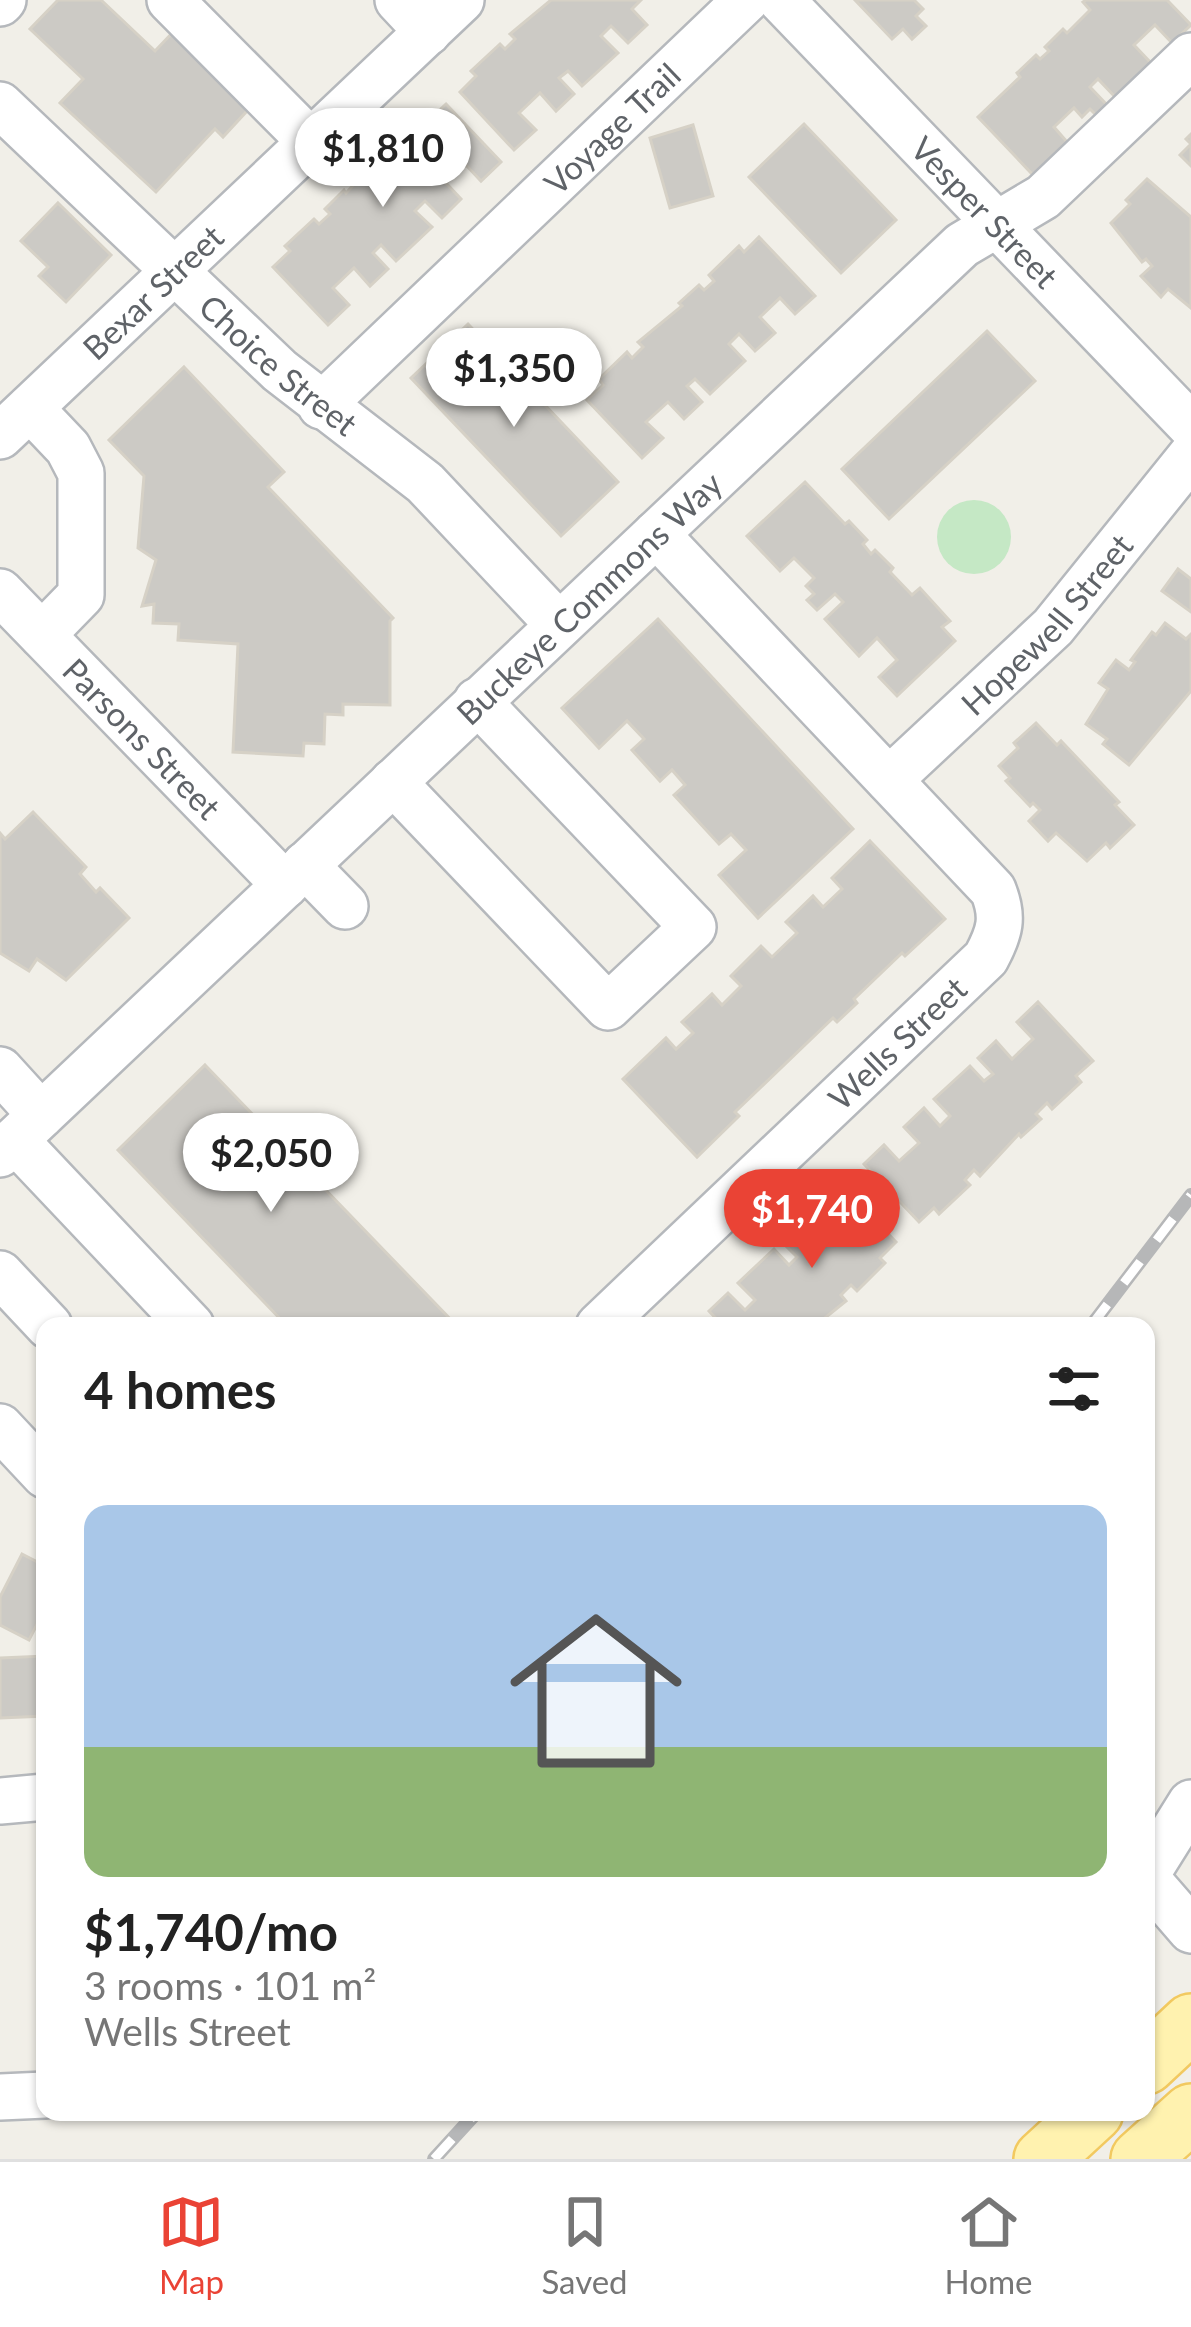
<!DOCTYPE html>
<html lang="en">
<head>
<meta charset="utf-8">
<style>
	body { margin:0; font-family:Lato,sans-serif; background:#f2f2f2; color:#222; height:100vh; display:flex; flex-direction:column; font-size:45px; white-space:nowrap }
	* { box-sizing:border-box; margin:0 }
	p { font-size:39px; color:#767676 }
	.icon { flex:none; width:66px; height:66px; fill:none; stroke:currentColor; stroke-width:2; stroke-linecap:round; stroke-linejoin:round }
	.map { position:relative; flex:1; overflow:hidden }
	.side { position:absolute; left:36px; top:1317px; width:1119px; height:804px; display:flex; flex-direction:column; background:#fff; border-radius:24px; box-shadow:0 3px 9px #0004 }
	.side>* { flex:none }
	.price { position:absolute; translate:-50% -102px; padding:0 27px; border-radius:42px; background:#fff; color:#222; font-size:39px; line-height:78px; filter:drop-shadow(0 3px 6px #0008) }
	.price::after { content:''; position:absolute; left:50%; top:72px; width:36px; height:27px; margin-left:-18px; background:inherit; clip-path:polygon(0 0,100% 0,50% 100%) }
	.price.active { background:#ea4335; color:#fff }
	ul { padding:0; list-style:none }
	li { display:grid; align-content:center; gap:24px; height:636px; padding:0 48px }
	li+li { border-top:3px solid #e0e0e0 }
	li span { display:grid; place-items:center; height:372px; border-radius:24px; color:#555 }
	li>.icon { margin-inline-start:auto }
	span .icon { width:216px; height:216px; fill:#fffc; stroke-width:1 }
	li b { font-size:51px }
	h2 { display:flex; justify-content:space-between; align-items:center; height:144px; padding:0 48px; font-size:51px }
	.tabs { display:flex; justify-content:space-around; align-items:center; height:168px; border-top:3px solid #e0e0e0; background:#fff; font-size:33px; color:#767676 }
	.tabs a { display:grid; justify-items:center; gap:6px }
	.tabs .active { color:#ea4335 }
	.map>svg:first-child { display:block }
	.green { fill:#c5e8c5 }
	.building { fill:#cccac5; stroke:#d6d1c6; stroke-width:3 }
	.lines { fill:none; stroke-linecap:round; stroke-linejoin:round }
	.minor-casing { stroke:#b5b8bc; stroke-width:50 }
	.major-casing { stroke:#f2c960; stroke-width:62 }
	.minor { stroke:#fff; stroke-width:45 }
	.major { stroke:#fff2af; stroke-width:57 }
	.rail-casing { stroke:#b6b7b8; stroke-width:14 }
	.rail { stroke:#fff; stroke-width:9; stroke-dasharray:27; stroke-linecap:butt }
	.labels { text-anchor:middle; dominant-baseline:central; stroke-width:9; stroke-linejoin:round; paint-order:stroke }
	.street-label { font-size:33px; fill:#5f6368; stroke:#fff }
</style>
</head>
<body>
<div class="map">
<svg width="1191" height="2159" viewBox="0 0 1191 2159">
	<rect width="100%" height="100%" fill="#f1efe8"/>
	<circle class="green" cx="974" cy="537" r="37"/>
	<g class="building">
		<polygon points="58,0 101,0 155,51 175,30 258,99 223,137 215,129 156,192 60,103 83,79 30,29"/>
		<polygon points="551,0 641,0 632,9 647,25 628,43 611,26 601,36 618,53 582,86 568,71 559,78 574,94 556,111 540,93 519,113 536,130 514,150 460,92 476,76 471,71 500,44 505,49 515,39 510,34"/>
		<polygon points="855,0 914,0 923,9 916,16 926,26 912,39 903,29 892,39"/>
		<polygon points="1086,0 1167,0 1191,25 1172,43 1155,25 1134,45 1151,63 1115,97 1098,79 1090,87 1107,105 1096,115 1090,109 1082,117 1074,108 1054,127 1067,142 1033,175 978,117 1020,77 1017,73 1036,55 1040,59 1049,51 1045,47 1063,29 1067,33 1090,10 1083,2"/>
		<polygon points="446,104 501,162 481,181 466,165 446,183 461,199 442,218 425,201 415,211 432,227 396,261 381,245 373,253 388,269 370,286 354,268 333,288 349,305 328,325 273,267 290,251 285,246 314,219 319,224 330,214 325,209 344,190 346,193 385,151 390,156 400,147 395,142 426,113 430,119"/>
		<polygon points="804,124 896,220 841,273 749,177"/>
		<polygon points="693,125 713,196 670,208 650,138"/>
		<polygon points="1191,134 1191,166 1180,155 1191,144 1186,139"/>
		<polygon points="1147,179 1191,217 1191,308 1168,289 1161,297 1141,276 1152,266 1146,259 1142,262 1111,223 1130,204 1126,200"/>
		<polygon points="58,203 111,255 66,302 39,276 48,267 21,241"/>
		<polygon points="759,237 815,296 795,314 780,298 760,317 775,333 755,351 739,334 729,344 745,361 710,394 695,379 687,386 702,402 684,419 668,402 646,422 663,438 642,458 587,400 603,385 599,379 627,352 632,358 643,347 638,342 682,306 679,303 699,285 704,290 714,281 709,275 739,246 744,252"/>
		<polygon points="468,324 618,482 561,536 411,378"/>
		<polygon points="987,331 1035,381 889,519 842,469"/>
		<polygon points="184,367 284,472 268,487 393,618 390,621 390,705 343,704 343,715 325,714 324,744 304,743 303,756 233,752 238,644 178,640 179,624 153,623 154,604 142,606 156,560 138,548 144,476 109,440"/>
		<polygon points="805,482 845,524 849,521 867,540 863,544 871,554 875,550 893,568 890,572 912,595 920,588 950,621 942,627 955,641 897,696 879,677 897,660 877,638 859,656 825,619 843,602 835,594 817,610 807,600 814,594 806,586 814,578 794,558 780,571 747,536"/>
		<polygon points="1178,569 1191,579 1191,612 1162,591"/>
		<polygon points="658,619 853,829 758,918 719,875 746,850 731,834 719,844 674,795 685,785 672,770 660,781 632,750 644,739 627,721 599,748 562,708"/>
		<polygon points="1165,623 1186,639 1191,634 1191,691 1129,765 1103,744 1107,739 1086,724 1108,689 1099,683 1116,660 1129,670 1135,662 1131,660 1152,632 1156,635"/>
		<polygon points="1036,723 1057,745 1061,741 1119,802 1115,805 1134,825 1110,848 1106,843 1087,861 1056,833 1048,841 1029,821 1040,810 1033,803 1030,806 1006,781 1010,778 999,766 1018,748 1014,743"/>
		<polygon points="33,812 86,867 80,874 96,892 100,888 129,918 66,980 37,959 29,971 0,953 0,833 5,839"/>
		<polygon points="870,841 945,919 905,956 902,953 854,999 857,1003 837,1022 833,1018 735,1112 739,1116 697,1157 623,1079 666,1038 676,1049 693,1033 682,1022 712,994 722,1005 741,986 731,976 761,946 772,957 797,933 786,922 813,896 823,907 842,889 832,878"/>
		<polygon points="1038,1002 1093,1061 1076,1076 1081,1082 1052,1109 1047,1103 1036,1114 1041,1119 1021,1137 1019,1134 980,1176 974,1170 965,1180 970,1185 939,1214 934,1208 919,1222 864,1164 884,1145 899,1161 919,1143 904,1127 924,1108 940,1126 950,1116 934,1099 970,1066 984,1081 993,1074 978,1058 996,1041 1012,1059 1033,1039 1017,1022"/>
		<polygon points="205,1065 457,1326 287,1326 118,1150"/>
		<polygon points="841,1185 896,1242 880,1258 885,1263 857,1291 851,1285 841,1295 846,1301 815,1326 723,1326 709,1311 728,1293 745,1310 755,1300 738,1283 774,1249 789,1265 797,1257 782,1242 800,1224 815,1242 836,1222 820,1205"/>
		<polygon points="22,1554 45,1566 45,1609 29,1640 0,1625 0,1597"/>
		<polygon points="45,1656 45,1716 0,1718 0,1658"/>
	</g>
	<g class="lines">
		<g class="minor-casing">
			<g id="minor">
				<polyline points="170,0 311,142"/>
				<polyline points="398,0 428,32"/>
				<path id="s1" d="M781,0L1191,426"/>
				<polyline points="0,3 3,0"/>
				<path id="s2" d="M0,105L280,371L425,483L558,624"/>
				<path id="s3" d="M321,406L746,0"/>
				<polyline points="30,408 68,448 81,473 81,595 42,635"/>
				<path id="s4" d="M0,436L461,0"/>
				<path id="s5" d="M0,592L285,885"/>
				<path id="s6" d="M889,780L1053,627L1191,456"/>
				<polyline points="393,782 608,1007 693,927 477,701"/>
				<polyline points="305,865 345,906"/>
				<polyline points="0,1070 41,1115"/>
				<polyline points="15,1140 191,1326"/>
				<path id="s7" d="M0,1154L962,245L1043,197L1191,56"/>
				<polyline points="0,1274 49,1326"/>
				<path id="s8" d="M599,1326L986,958C1000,932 1004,917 993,890L656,534"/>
				<polyline points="0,1427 45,1475"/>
				<polyline points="0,1801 45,1797"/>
				<polyline points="1146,1875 1191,1803"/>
				<polyline points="1146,1878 1191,1930"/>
				<polyline points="0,2097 45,2095"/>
			</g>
		</g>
		<g class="major-casing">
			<g id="major">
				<polyline points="1146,2065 1191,2023"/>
				<polyline points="1043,2159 1094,2112"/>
				<polyline points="1140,2159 1191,2113"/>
			</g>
		</g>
		<use href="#minor" class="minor"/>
		<use href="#major" class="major"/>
		<g class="rail-casing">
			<g id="rail">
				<polyline points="1091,1326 1191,1195"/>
				<polyline points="434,2159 477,2112"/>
			</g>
		</g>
		<use href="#rail" class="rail"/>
	</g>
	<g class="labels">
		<g class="street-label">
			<text stroke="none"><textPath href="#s3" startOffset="402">Voyage Trail</textPath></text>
			<text stroke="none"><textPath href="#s1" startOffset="294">Vesper Street</textPath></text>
			<text stroke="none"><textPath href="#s4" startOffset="210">Bexar Street</textPath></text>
			<text stroke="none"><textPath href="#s2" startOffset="381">Choice Street</textPath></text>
			<text stroke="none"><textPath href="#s7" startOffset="810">Buckeye Commons Way</textPath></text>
			<text stroke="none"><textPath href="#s6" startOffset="222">Hopewell Street</textPath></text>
			<text stroke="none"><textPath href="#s5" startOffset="204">Parsons Street</textPath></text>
			<text stroke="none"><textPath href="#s8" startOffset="411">Wells Street</textPath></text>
		</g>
	</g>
</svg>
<b class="price" style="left:383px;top:210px">$1,810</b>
<b class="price" style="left:514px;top:430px">$1,350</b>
<b class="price" style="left:271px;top:1215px">$2,050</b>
<b class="price active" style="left:812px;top:1271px">$1,740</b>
<section class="side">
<h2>4 homes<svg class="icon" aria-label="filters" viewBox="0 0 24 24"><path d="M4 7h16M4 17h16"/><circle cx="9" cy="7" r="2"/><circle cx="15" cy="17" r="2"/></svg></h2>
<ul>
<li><span style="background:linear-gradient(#a9c7e8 65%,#8fb573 0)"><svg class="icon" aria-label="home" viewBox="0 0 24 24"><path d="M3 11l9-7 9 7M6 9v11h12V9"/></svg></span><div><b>$1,740/mo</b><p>3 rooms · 101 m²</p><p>Wells Street</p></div></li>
</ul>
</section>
</div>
<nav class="tabs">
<a class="active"><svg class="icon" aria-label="map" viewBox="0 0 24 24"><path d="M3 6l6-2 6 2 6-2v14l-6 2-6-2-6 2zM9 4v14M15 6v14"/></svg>Map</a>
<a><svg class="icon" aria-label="saved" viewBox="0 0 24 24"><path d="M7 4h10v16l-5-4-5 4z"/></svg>Saved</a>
<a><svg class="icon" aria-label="home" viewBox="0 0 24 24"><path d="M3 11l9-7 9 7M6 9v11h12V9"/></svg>Home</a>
</nav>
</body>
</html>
